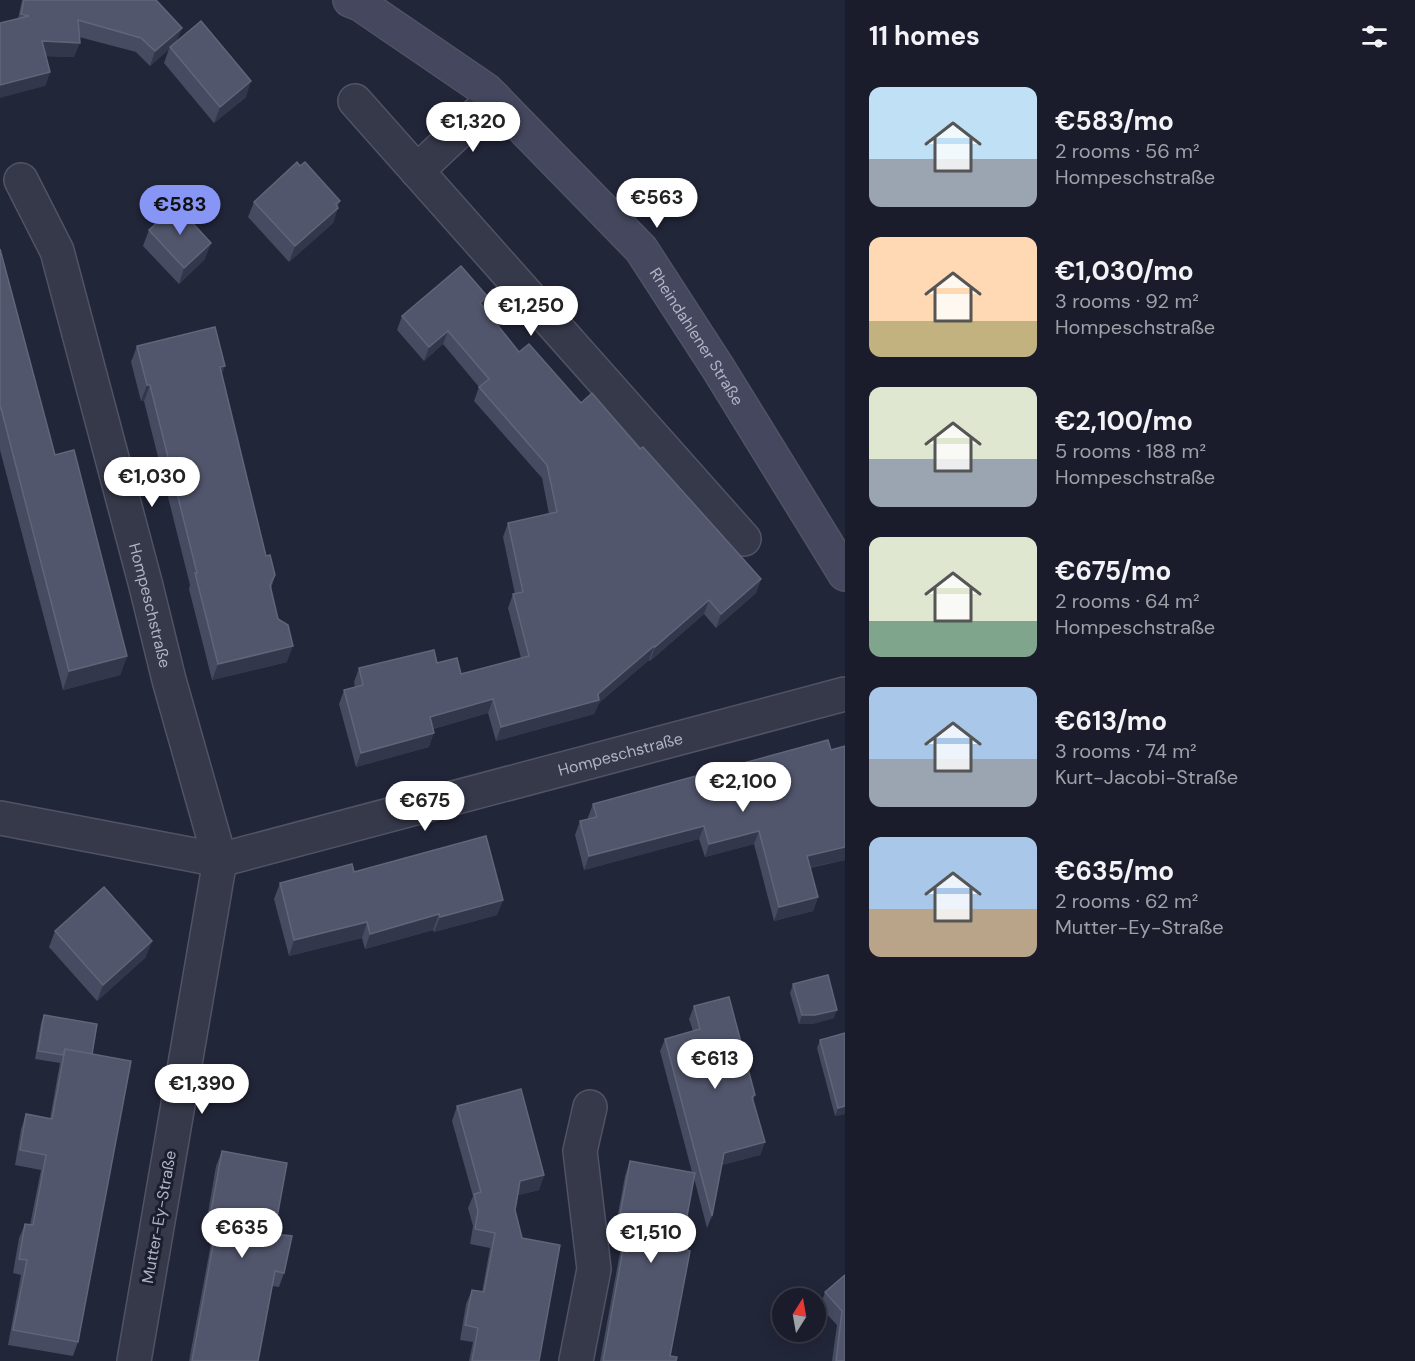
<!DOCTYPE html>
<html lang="en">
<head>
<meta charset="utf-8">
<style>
	body { margin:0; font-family:"DM Sans",sans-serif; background:#272937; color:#f1f3f6; height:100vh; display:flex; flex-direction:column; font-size:22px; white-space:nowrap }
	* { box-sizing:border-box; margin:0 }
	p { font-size:20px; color:#9fa1a9 }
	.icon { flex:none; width:33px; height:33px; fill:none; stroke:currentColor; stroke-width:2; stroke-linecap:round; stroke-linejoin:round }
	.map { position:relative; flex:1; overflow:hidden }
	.side { display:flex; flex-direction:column; background:#1a1c2b; width:570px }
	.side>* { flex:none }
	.needle { width:39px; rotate:11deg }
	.buttons { position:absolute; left:772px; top:1288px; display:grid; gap:12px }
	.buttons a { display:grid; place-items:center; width:54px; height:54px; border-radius:50%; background:#1a1c2b; box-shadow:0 3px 15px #0003,0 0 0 2px #383a47; font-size:30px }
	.price { position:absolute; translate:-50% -51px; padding:0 14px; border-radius:21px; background:#fff; color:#222; font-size:20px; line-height:39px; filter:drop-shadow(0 2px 3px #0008) }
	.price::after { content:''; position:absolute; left:50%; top:36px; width:18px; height:14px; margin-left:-9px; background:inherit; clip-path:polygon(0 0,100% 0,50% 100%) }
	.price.active { background:#8795f5; color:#111 }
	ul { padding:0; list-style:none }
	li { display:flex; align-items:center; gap:18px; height:150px; padding:0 24px }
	li span { display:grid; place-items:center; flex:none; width:168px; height:120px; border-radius:12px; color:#555 }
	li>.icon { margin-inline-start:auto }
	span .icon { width:72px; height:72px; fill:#fffc; stroke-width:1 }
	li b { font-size:26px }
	h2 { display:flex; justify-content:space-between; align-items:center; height:72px; padding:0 24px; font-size:26px }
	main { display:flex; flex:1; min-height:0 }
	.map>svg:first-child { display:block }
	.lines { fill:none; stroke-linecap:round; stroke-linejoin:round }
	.minor-casing { stroke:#515365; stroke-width:36 }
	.secondary-casing { stroke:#515365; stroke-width:36 }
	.minor { stroke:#36394a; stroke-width:33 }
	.secondary { stroke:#44475d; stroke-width:33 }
	.wall { fill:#464b61 }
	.shaded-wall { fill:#33374c }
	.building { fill:#52566c; stroke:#60657a; stroke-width:1.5 }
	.labels { text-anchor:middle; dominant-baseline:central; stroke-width:6; stroke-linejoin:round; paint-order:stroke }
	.street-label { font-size:16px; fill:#b1b3c6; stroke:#1b1e2e }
</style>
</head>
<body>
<main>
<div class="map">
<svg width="845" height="1361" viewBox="0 0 845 1361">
	<rect width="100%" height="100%" fill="#222639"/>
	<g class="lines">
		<g class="minor-casing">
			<g id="minor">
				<polyline points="355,101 744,539"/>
				<polyline points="417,171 494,98"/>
				<path id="s1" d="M21,180L57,251L146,586L169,680L220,860L134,1361"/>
				<path id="s2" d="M0,818L220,860L845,694"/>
				<polyline points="576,1361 594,1269 580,1151 590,1107"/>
			</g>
		</g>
		<g class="secondary-casing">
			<g id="secondary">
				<path id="s3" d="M350,0L360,4L486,90L641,249L718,368L845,574"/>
			</g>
		</g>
		<use href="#minor" class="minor"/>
		<use href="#secondary" class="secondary"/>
	</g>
	<g class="wall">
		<polygon points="22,0 156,0 177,41 246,97 214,123 164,63 169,49 150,66 136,52 79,37 74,57 46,56 50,72 45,86 18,19"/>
		<polygon points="340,201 333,223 289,262 248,217 254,202"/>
		<polygon points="149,230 205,259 179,284 143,246"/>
		<polygon points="0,249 55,455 127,656 120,675 63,690 0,450"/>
		<polygon points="487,296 484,307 519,352 640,449 761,579 756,593 716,628 704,614 650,661 649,660 599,703 594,714 496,741 488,713 433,729 429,747 356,767 339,704 344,690 355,688 354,682 359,668 437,663 461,674 521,658 508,608 513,594 515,594 503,537 508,523 549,514 542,478 474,401 479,387 443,344 424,361 397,330 402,316"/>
		<polygon points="137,346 222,375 266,556 275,575 271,589 287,662 212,680 189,589 190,585 144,401 141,401 131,362"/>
		<polygon points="845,746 845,860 810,868 818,897 813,911 774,921 754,844 705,857 699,839 584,870 575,835 580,821 588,819 588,817 593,804"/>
		<polygon points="354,872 503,900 497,915 434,932 433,930 365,949 362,938 289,956 274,899 280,883"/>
		<polygon points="55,931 146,957 97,1001 49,947"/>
		<polygon points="793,984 834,1018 812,1024 799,1024 790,993"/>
		<polygon points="694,1006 755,1095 753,1100 765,1142 760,1155 721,1165 712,1216 707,1228 694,1178 684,1232 687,1250 670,1356 676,1361 600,1361 623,1236 614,1235 625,1176 630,1161 692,1172 660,1051 665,1039 693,1031 689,1019"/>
		<polygon points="44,1015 92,1054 78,1342 73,1356 8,1345 21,1275 13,1273 19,1238 25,1224 30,1225 41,1170 15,1165 21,1129 26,1114 50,1119 60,1063 35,1059 41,1023"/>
		<polygon points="845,1033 845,1114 835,1116 817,1048 820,1040"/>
		<polygon points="457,1106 544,1175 539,1190 518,1195 515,1210 539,1361 469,1361 473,1342 460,1340 466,1304 472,1290 482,1292 490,1248 470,1244 473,1226 468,1208 473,1196 452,1121"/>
		<polygon points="222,1151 274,1234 284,1273 279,1287 272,1286 258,1361 189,1361 212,1238 204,1236 216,1166"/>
		<polygon points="845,1275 845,1361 832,1361 837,1325 820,1307 825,1292"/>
	</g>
	<g class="shaded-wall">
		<polygon points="182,28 176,43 150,66 155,51"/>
		<polygon points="42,41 80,43 74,57 37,56"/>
		<polygon points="50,72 45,86 0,98 0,85"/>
		<polygon points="251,81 246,97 214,123 220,107"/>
		<polygon points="340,201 333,223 289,262 295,246"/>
		<polygon points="211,243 205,259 179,284 184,268"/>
		<polygon points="487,296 482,310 480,303"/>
		<polygon points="448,331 443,344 424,361 429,347"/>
		<polygon points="225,366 219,382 220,367"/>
		<polygon points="147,385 150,385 144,401 141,401"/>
		<polygon points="761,579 756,593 716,628 721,614"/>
		<polygon points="709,600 704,614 650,661 655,647"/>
		<polygon points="293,646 287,662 212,680 218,664"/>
		<polygon points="654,646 649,660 599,703 594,714 496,741 501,727 598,694"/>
		<polygon points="127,656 120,675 63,690 69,671"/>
		<polygon points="493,699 488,713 425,731 430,717"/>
		<polygon points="434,733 429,747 356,767 361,753"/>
		<polygon points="704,826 699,839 584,870 589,856"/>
		<polygon points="759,831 754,844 705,857 709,844"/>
		<polygon points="845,847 845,860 802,869 807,856"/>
		<polygon points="818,897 813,911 774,921 779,907"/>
		<polygon points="503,900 497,915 434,932 440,917"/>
		<polygon points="439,914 433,930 365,949 370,934"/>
		<polygon points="367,922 362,938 289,956 294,940"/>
		<polygon points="152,941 146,957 97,1001 103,985"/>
		<polygon points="837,1010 834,1018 812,1024 799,1024 802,1015"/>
		<polygon points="845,1106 845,1114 835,1116 838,1108"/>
		<polygon points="765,1142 760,1155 719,1166 724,1153"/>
		<polygon points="544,1175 539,1190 515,1196 520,1181"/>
	</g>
	<g class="building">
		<polygon points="24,0 156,0 182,28 155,51 141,38 78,20 80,43 42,41 50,72 0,85 0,23 29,16 21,14"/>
		<polygon points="201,21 251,81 220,107 170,47"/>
		<polygon points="297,162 300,166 305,162 340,201 336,204 338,208 295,246 254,202"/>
		<polygon points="176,205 211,243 184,268 149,230"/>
		<polygon points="0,249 55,455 74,450 127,656 69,671 1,408 0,409"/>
		<polygon points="461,266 487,296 480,303 519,352 529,344 581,403 592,393 640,449 643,447 761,579 721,614 709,600 655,647 654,646 598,694 599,700 501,727 493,699 430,717 434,733 361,753 344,690 363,685 359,668 434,650 437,663 457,658 461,674 529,656 513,594 523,592 508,523 557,512 547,465 479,387 489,379 448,331 429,347 402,316"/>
		<polygon points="215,327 225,366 220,367 266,556 270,555 275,575 270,585 278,619 288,625 293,646 218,664 195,573 197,573 150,385 147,385 137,346"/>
		<polygon points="828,740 831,750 845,746 845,847 807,856 818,897 779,907 759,831 709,844 704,826 589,856 580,821 597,817 593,804"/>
		<polygon points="486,836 503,900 440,917 439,914 370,934 367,922 294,940 280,883 352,864 354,872"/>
		<polygon points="104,887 152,941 103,985 55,931"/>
		<polygon points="828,975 837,1010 815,1015 802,1015 793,984"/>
		<polygon points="729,997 755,1095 752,1097 765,1142 724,1153 712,1216 665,1039 700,1029 694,1006"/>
		<polygon points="44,1015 97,1024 92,1054 65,1049 63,1055 38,1051"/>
		<polygon points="845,1033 845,1106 838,1108 820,1040"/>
		<polygon points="65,1049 131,1061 78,1342 13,1330 27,1260 19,1259 25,1224 33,1225 46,1155 20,1150 26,1114 52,1119"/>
		<polygon points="521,1089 544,1175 520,1181 515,1210 522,1238 560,1245 539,1361 472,1361 478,1328 465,1325 472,1290 484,1292 495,1233 475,1229 478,1211 474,1194 481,1192 457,1106"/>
		<polygon points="222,1151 287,1163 274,1234 292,1236 284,1273 275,1271 258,1361 192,1361 217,1223 209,1222"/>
		<polygon points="630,1161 695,1173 684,1232 691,1233 687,1250 690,1251 670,1356 677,1357 676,1361 603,1361 628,1222 619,1220"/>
		<polygon points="845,1275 845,1361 836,1361 842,1311 825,1292"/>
	</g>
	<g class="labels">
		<g class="street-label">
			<text stroke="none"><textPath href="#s3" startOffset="489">Rheindahlener Straße</textPath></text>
			<text stroke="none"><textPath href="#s1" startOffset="446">Hompeschstraße</textPath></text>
			<text stroke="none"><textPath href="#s2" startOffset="638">Hompeschstraße</textPath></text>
			<text transform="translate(159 1217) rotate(-80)">Mutter-Ey-Straße</text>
		</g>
	</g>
</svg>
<div class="buttons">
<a><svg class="needle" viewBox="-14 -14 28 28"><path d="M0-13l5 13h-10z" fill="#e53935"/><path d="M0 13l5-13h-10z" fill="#9fa1a9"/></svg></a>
</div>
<b class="price" style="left:473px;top:153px">€1,320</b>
<b class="price" style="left:657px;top:229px">€563</b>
<b class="price active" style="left:180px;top:236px">€583</b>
<b class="price" style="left:531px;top:337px">€1,250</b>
<b class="price" style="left:152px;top:508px">€1,030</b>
<b class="price" style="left:743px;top:813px">€2,100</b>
<b class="price" style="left:425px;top:832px">€675</b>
<b class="price" style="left:715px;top:1090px">€613</b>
<b class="price" style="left:202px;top:1115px">€1,390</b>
<b class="price" style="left:242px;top:1259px">€635</b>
<b class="price" style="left:651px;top:1264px">€1,510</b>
</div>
<section class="side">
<h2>11 homes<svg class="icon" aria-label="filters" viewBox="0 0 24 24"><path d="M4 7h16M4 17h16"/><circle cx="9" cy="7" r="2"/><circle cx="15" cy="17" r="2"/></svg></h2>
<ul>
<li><span style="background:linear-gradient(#bfe0f5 60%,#9aa5b1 0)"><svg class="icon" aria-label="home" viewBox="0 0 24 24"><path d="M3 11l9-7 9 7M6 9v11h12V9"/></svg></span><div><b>€583/mo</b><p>2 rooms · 56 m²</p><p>Hompeschstraße</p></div></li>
<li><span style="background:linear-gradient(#ffd9b3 70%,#c2b280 0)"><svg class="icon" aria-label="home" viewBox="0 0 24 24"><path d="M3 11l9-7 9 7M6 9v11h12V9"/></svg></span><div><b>€1,030/mo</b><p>3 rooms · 92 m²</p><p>Hompeschstraße</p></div></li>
<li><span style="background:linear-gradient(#dfe7d0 60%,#9aa5b1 0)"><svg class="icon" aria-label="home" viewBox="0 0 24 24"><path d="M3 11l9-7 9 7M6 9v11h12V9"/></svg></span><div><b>€2,100/mo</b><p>5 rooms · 188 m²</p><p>Hompeschstraße</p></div></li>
<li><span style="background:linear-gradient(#dfe7d0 70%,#7fa58c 0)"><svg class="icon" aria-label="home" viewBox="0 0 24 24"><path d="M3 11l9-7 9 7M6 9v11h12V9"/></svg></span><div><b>€675/mo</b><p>2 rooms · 64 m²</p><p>Hompeschstraße</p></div></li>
<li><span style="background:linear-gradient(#a9c7e8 60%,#9aa5b1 0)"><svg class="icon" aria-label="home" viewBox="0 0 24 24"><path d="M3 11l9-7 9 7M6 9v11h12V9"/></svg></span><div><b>€613/mo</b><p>3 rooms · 74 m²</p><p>Kurt-Jacobi-Straße</p></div></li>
<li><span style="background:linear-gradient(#a9c7e8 60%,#b9a48a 0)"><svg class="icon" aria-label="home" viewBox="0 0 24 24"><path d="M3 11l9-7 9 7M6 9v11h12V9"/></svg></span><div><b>€635/mo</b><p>2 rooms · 62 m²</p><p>Mutter-Ey-Straße</p></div></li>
</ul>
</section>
</main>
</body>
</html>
